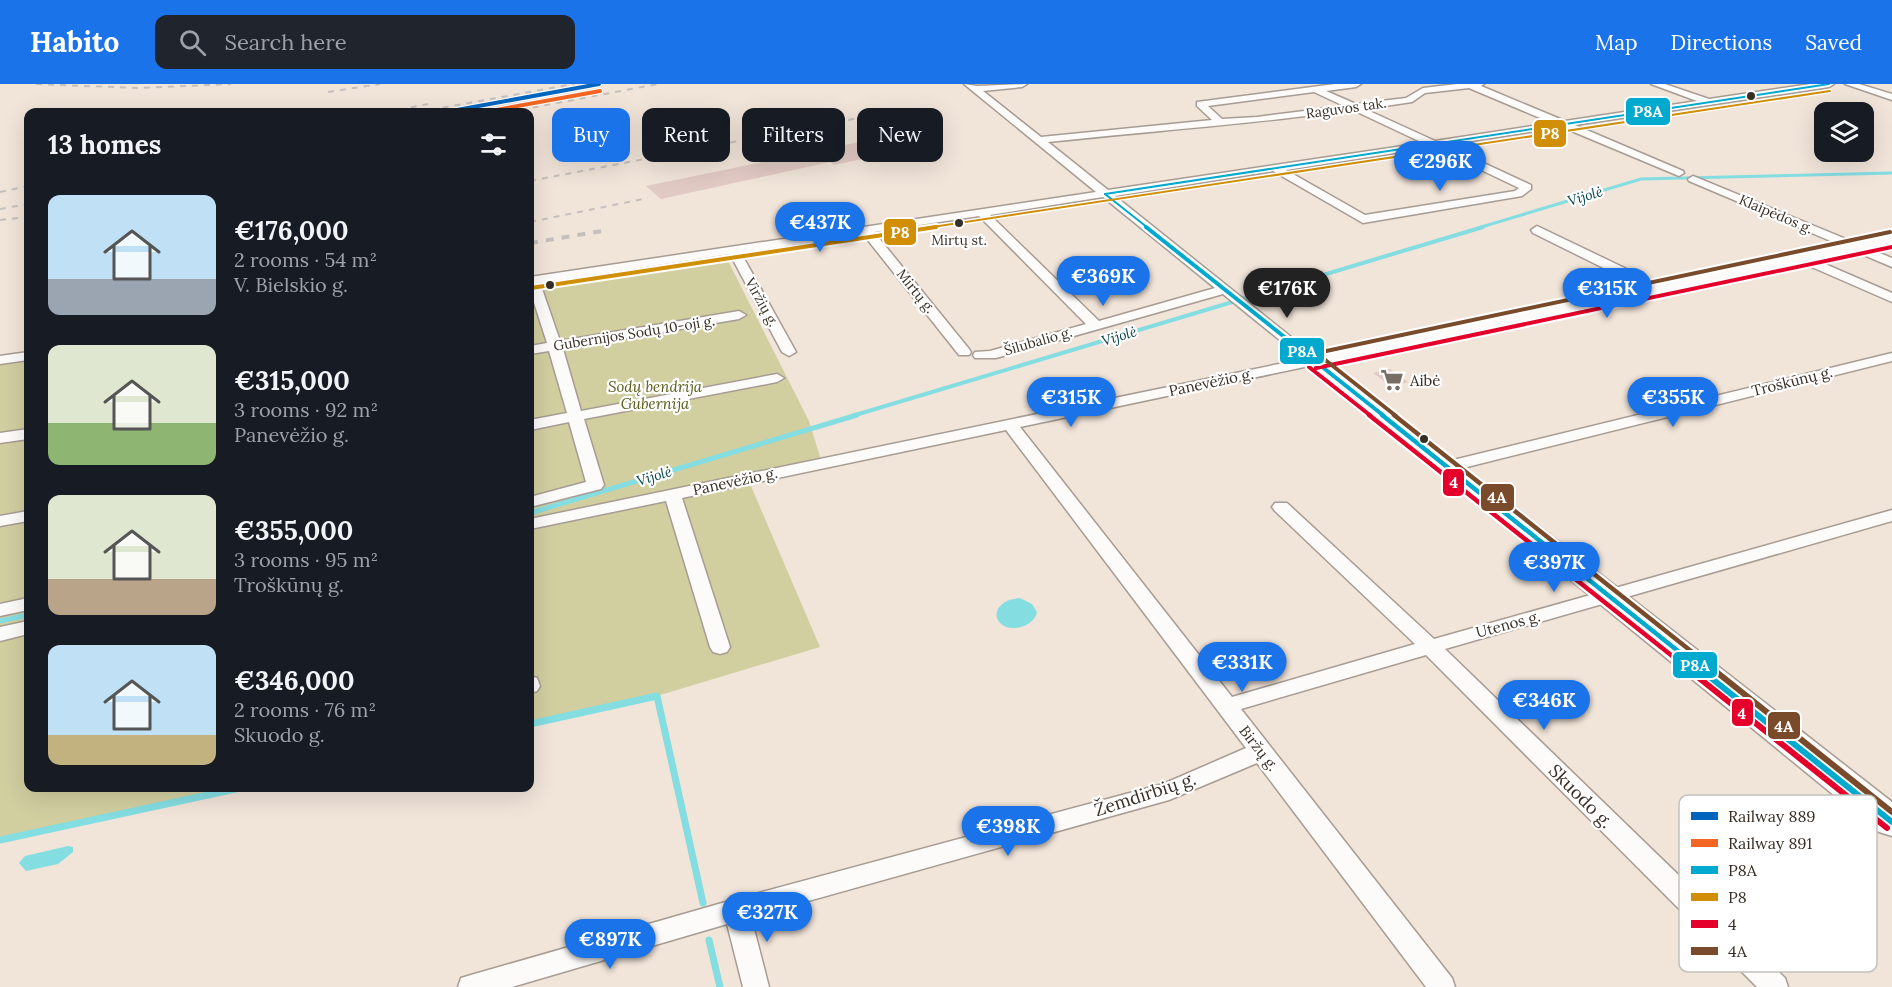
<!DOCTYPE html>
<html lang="en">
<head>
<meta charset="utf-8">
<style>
	body { margin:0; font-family:Lora,serif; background:#20242c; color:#f1f3f6; height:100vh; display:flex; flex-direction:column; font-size:22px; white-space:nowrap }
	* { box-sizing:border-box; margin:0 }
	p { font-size:20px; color:#9ea1a6 }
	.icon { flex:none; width:33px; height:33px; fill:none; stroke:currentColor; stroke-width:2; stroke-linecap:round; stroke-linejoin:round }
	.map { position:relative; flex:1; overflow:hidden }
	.side { position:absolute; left:24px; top:24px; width:510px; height:684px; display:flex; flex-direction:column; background:#171b24; border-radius:12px; box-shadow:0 6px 24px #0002 }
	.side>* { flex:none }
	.guide { position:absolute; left:552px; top:24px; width:570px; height:54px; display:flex; gap:12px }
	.controls { position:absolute; left:1814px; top:18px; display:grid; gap:12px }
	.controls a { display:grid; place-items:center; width:60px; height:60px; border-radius:12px; background:#171b24; box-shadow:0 6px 24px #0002; font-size:30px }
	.price { position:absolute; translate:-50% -51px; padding:0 14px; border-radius:21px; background:#1a73e8; color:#fff; font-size:20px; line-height:39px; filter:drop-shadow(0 2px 3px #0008) }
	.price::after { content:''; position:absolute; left:50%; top:36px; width:18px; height:14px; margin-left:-9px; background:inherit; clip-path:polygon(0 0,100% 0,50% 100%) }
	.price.on { background:#222; color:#fff }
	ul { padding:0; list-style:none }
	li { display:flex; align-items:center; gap:18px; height:150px; padding:0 24px }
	li span { display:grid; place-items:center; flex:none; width:168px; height:120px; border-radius:12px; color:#555 }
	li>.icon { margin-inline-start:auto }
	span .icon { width:72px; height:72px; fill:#fffc; stroke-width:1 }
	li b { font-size:26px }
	h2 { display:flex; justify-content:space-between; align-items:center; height:72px; padding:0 24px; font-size:26px }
	.pill { padding:0 21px; border-radius:12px; background:#171b24; box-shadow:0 6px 24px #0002; font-size:21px; line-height:54px }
	.pill.on { background:#1a73e8; color:#fff }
	header { display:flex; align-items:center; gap:36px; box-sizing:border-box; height:84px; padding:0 30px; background:#1a73e8; color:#fff }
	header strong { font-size:28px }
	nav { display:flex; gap:33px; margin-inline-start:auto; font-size:21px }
	.search { width:420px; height:54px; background:#20242c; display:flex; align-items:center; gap:15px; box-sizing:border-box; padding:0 21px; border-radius:12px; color:#9ea1a6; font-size:22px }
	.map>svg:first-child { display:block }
	.green { fill:#d1cfa0 }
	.water { fill:#84dde1 }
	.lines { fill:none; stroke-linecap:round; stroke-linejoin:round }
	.stream-far3 { stroke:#84dde1; stroke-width:3 }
	.stream-far2 { stroke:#84dde1; stroke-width:4 }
	.stream-far1 { stroke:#84dde1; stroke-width:5 }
	.stream { stroke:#84dde1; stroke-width:7 }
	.building { fill:#e1c9c4 }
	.street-casing { stroke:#a79c93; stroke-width:3 }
	.secondary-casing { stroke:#a79c93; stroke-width:3 }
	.street { fill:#fdfbf9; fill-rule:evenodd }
	.secondary { fill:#fdfbf9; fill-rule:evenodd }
	.rail-far1 { stroke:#c4c0bd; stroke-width:2; stroke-dasharray:6 6; stroke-linecap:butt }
	.rail { stroke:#c4c0bd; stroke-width:4; stroke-dasharray:8 8; stroke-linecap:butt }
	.bus-1-far3-casing { stroke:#fff; stroke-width:4.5 }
	.bus-1-far2-casing { stroke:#fff; stroke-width:8 }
	.bus-1-far1-casing { stroke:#fff; stroke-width:9 }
	.bus-1-casing { stroke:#fff; stroke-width:10 }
	.bus-2-far1-casing { stroke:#fff; stroke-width:4.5 }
	.bus-2-casing { stroke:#fff; stroke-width:8 }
	.bus-3-far2-casing { stroke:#fff; stroke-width:8 }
	.bus-3-far1-casing { stroke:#fff; stroke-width:9 }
	.bus-3-casing { stroke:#fff; stroke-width:10 }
	.bus-4-far2-casing { stroke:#fff; stroke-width:8 }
	.bus-4-far1-casing { stroke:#fff; stroke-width:9 }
	.bus-4-casing { stroke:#fff; stroke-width:10 }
	.bus-1-far3 { stroke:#00a9ce; stroke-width:2 }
	.bus-1-far2 { stroke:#00a9ce; stroke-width:4 }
	.bus-1-far1 { stroke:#00a9ce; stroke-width:4.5 }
	.bus-1 { stroke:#00a9ce; stroke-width:6 }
	.bus-2-far1 { stroke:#d18e07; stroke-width:2 }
	.bus-2 { stroke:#d18e07; stroke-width:4 }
	.bus-3-far2 { stroke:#e4002b; stroke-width:4 }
	.bus-3-far1 { stroke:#e4002b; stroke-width:4.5 }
	.bus-3 { stroke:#e4002b; stroke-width:6 }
	.bus-4-far2 { stroke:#7a4b2a; stroke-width:4 }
	.bus-4-far1 { stroke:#7a4b2a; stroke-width:4.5 }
	.bus-4 { stroke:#7a4b2a; stroke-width:6 }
	.rail-1-casing { stroke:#fff; stroke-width:6 }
	.rail-2-casing { stroke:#fff; stroke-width:6 }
	.rail-1 { stroke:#0065bd; stroke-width:4 }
	.rail-2 { stroke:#f26522; stroke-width:4 }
	.bus-dot { fill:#392e24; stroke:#fff; stroke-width:2 }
	.labels { text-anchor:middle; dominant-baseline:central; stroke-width:4.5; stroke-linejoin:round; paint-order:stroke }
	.far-street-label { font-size:14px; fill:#392e24; stroke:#fff }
	.far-water-label { font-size:14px; font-style:italic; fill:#034348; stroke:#fff }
	.bus-label { font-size:14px; fill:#392e24; stroke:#fff }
	.poi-label { font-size:15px; fill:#392e24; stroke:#fff; text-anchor:start }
	.street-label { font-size:15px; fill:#392e24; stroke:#fff }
	.park-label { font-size:15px; font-style:italic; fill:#585d1b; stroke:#fff }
	.near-street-label { font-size:18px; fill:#392e24; stroke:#fff }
	.key { fill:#fff; stroke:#c4c0bd; stroke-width:1.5 }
	.key-label { font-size:16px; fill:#392e24 }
	.line-badge { stroke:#fff; stroke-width:2 }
	.badge-label { font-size:16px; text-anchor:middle; font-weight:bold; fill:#fff }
</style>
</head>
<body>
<header>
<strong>Habito</strong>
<div class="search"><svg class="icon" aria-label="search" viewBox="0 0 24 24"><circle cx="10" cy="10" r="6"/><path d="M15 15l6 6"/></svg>Search here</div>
<nav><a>Map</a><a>Directions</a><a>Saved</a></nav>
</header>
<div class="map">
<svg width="1892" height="903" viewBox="0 0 1892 903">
	<rect width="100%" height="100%" fill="#f1e4d9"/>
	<g class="green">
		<polygon points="724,169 809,337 822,379 748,395 820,563 657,612 530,640 530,197"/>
		<polygon points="28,272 28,704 240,704 0,756 0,276"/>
	</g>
	<g class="water">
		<path d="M1020,514L1032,520L1037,528C1035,535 1031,539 1024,542C994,553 983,517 1020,514Z"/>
		<polygon points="68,762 73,763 73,768 58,780 26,787 19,779 25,772"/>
	</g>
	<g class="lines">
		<polyline class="stream-far3" points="1478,144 1641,95 1892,89"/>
		<polyline class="stream-far2" points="852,332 1483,143"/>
		<g class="stream-far1">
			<polyline points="530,429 857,331"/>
			<polyline points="0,537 28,531"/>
		</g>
		<g class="stream">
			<polyline points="530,640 657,612 703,819"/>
			<polyline points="0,756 240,704"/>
			<polyline points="709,856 720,903"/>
		</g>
	</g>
	<g class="building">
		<polygon points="908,48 932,60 834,81 830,78 661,115 646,102"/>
		<polygon points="1390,285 1408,298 1391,302 1373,289"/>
	</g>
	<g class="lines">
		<g class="street-casing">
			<g id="street">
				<path d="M964,0L977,2L1027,0L1022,3L983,7L1041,53L1212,36L1197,22V18L1335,0H1361L1356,3L1326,7L1356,20L1406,14L1423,4L1457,0H1484L1481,2L1565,37L1697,17L1651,0H1665L1709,15L1811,0H1834L1829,3L1575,41L1683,87L1684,89L1679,92L1562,43L1445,61L1531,101V105L1522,112L1363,139L1273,87L1115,112L1321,277L1314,281L1020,343L1232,613L1415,560L1275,427L1272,423L1275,419H1287L1434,555L1892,426V437L1445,565L1785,894L1788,903H1757L1426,571L1241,625L1452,894L1455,903H1426L1257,679L1169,716L751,833L769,903H743L727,840L512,903H458L461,894L471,891L736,815L1163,700L1246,664L1006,346L682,414L730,563L727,568L720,570L713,568L710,563L666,417L530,445V435L1303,275L1223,210L996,274H975L973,271L975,268L990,267L1086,240L979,132L874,148L969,265L971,268L969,271H959L863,150L741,169L796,268L789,272L782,268L730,170L540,199L560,257L739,227L746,231L739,235L563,265L581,327L777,290L784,294L777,298L584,335L604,401L601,405L530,423V413L586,398L569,338L530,346V336L567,329L549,267L530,270V262L547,259L530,206V193L1096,108ZM1469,4L1552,39L1435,57L1365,25L1412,18L1425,9ZM1314,8L1344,22L1257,33L1222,35L1208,22ZM1353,26L1423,59L1108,106L1048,58C1150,47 1252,40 1353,26ZM1433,63L1519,104L1515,107L1365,131L1286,86ZM1103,113L1215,204L1099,237L990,131Z"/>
				<polygon points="1845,0 1859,0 1892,10 1892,16"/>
				<polygon points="1693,92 1892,174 1892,183 1689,97 1688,95"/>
				<polygon points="1537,142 1662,202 1664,205 1657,209 1652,208 1533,149 1531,146"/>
				<polygon points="1802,170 1892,209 1892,218 1798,177 1796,174 1798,171"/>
				<polygon points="28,268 28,276 0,280 0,272"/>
				<polygon points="1892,269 1892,277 1447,388 1439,383 1441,379"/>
				<polygon points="28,345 28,355 0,359 0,349"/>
				<polygon points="28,427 28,437 0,442 0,432"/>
				<polygon points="28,514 28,526 0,532 0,520"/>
				<polygon points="28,537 28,550 0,557 0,543"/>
				<polygon points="530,592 537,594 540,602 537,607 530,609"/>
			</g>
		</g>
		<g class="secondary-casing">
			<polygon id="secondary" points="1892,150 1892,160 1331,280 1892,718 1892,752 1879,748 1303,277 1306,272 1314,270"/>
		</g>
		<use href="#street" class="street"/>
		<use href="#secondary" class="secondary"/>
		<g class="rail-far1">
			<polyline points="36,0 137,4 231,0"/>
			<polyline points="328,8 380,0"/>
			<polyline points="399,26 428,20"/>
			<polyline points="419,28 574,0"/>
			<polyline points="509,28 658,0"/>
			<polyline points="530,97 879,30"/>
			<polyline points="0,108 28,102"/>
			<polyline points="0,125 28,120"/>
			<polyline points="0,136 28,133"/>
			<polyline points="530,138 648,114"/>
		</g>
		<polyline class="rail" points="530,159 602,147"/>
		<g class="bus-1-far3-casing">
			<g id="bus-1-far3">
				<polyline points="1105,110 1148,144"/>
				<polyline points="1105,110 1829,0"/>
			</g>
		</g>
		<g class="bus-1-far2-casing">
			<polyline id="bus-1-far2" points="1146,143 1384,332"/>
		</g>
		<g class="bus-1-far1-casing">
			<polyline id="bus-1-far1" points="1382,331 1693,579"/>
		</g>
		<g class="bus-1-casing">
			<polyline id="bus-1" points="1691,578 1892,738"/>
		</g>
		<g class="bus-2-far1-casing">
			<polyline id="bus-2-far1" points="926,144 1830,7"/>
		</g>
		<g class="bus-2-casing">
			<polyline id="bus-2" points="531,204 936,143"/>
		</g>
		<g class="bus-3-far2-casing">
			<g id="bus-3-far2">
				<polyline points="1309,283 1371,332"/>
				<polyline points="1316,284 1892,163"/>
			</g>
		</g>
		<g class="bus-3-far1-casing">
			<polyline id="bus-3-far1" points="1369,331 1681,579"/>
		</g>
		<g class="bus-3-casing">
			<polyline id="bus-3" points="1679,578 1887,744"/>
		</g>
		<g class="bus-4-far2-casing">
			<g id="bus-4-far2">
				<polyline points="1312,270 1890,148"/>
				<polyline points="1319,271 1396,332"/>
			</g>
		</g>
		<g class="bus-4-far1-casing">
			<polyline id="bus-4-far1" points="1394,331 1706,579"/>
		</g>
		<g class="bus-4-casing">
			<polyline id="bus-4" points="1704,578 1892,728"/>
		</g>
		<use href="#bus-1-far3" class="bus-1-far3"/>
		<use href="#bus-1-far2" class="bus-1-far2"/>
		<use href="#bus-1-far1" class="bus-1-far1"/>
		<use href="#bus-1" class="bus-1"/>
		<use href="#bus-2-far1" class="bus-2-far1"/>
		<use href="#bus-2" class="bus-2"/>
		<use href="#bus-3-far2" class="bus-3-far2"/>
		<use href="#bus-3-far1" class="bus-3-far1"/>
		<use href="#bus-3" class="bus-3"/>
		<use href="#bus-4-far2" class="bus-4-far2"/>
		<use href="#bus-4-far1" class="bus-4-far1"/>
		<use href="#bus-4" class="bus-4"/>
		<g class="rail-1-casing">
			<polyline id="rail-1" points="446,28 599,0"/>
		</g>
		<g class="rail-2-casing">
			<polyline id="rail-2" points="485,28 600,7"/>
		</g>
		<use href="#rail-1" class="rail-1"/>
		<use href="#rail-2" class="rail-2"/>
	</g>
	<defs>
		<g id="supermarket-bare" transform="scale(1.8)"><path d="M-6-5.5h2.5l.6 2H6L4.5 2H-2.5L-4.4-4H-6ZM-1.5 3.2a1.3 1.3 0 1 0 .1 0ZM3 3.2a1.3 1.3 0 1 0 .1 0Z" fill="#796e63" stroke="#fff" stroke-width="2.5" paint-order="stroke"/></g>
	</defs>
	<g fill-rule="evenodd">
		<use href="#supermarket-bare" x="1392" y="296"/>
	</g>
	<g class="bus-dot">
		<circle cx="1751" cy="12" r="5"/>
		<circle cx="959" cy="139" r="5"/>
		<circle cx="550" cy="201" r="5"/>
		<circle cx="1424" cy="355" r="5"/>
	</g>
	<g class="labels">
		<g class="far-street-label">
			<text transform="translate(1346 24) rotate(-8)">Raguvos tak.</text>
			<text transform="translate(1776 130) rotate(23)">Klaipėdos g.</text>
			<text transform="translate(916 207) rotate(51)">Mirtų g.</text>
			<text transform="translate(762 218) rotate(61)">Viržių g.</text>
			<text transform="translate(634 249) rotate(-9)">Gubernijos Sodų 10-oji g.</text>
			<text transform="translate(1038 257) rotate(-16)">Šilubalio g.</text>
		</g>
		<g class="far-water-label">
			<text transform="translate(1585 112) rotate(-17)">Vijolė</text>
			<text transform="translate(1119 252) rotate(-17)">Vijolė</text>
			<text transform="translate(654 392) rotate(-17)">Vijolė</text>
		</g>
		<g class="bus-label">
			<text x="959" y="156">Mirtų st.</text>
		</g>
		<g class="poi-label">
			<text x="1410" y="296">Aibė</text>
		</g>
		<g class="street-label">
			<text transform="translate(1792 297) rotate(-14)">Troškūnų g.</text>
			<text transform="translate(1211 298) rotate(-12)">Panevėžio g.</text>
			<text transform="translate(735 397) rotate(-12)">Panevėžio g.</text>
			<text transform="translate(1508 540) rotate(-15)">Utenos g.</text>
			<text transform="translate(1259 664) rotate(52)">Biržų g.</text>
		</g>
		<g class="park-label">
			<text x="655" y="302">Sodų bendrija<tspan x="655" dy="17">Gubernija</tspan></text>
		</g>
		<g class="near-street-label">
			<text transform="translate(1145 710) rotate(-18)">Žemdirbių g.</text>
			<text transform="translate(1581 712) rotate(45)">Skuodo g.</text>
		</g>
	</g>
	<rect x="1679" y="711" width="198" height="177" rx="9" class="key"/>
	<rect x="1691" y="728" width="27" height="8" fill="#0065bd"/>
	<rect x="1691" y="755" width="27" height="8" fill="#f26522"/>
	<rect x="1691" y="782" width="27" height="8" fill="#00a9ce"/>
	<rect x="1691" y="809" width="27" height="8" fill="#d18e07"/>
	<rect x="1691" y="836" width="27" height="8" fill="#e4002b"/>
	<rect x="1691" y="863" width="27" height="8" fill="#7a4b2a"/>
	<g class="key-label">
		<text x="1728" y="738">Railway 889</text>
		<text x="1728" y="765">Railway 891</text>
		<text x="1728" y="792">P8A</text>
		<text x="1728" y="819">P8</text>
		<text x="1728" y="846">4</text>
		<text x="1728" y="873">4A</text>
	</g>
	<g class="line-badge">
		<rect x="1625" y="13" width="46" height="29" rx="6" fill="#00a9ce"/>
		<rect x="1533" y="35" width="34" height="29" rx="6" fill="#d18e07"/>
		<rect x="883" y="134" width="34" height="28" rx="6" fill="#d18e07"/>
		<rect x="1279" y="253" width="46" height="28" rx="6" fill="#00a9ce"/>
		<rect x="1442" y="384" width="23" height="29" rx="6" fill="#e4002b"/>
		<rect x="1480" y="399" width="35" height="29" rx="6" fill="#7a4b2a"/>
		<rect x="1672" y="567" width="46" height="28" rx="6" fill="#00a9ce"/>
		<rect x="1731" y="614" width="23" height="29" rx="6" fill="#e4002b"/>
		<rect x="1767" y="627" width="34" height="29" rx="6" fill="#7a4b2a"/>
	</g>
	<g class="badge-label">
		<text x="1648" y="33">P8A</text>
		<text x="1550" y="55">P8</text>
		<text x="900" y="154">P8</text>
		<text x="1302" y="273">P8A</text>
		<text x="1454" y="404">4</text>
		<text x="1497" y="419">4A</text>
		<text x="1695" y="587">P8A</text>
		<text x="1742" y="635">4</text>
		<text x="1784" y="648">4A</text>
	</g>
</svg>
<div class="controls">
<a><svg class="icon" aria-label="layers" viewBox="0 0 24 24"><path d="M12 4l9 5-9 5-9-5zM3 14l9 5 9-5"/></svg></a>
</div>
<b class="price" style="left:1440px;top:108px">€296K</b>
<b class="price" style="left:820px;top:169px">€437K</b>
<b class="price" style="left:1103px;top:223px">€369K</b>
<b class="price on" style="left:1287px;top:235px">€176K</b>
<b class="price" style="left:1607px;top:235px">€315K</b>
<b class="price" style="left:1071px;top:344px">€315K</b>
<b class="price" style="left:1673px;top:344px">€355K</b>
<b class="price" style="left:1554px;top:509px">€397K</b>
<b class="price" style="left:1242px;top:609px">€331K</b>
<b class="price" style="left:1544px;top:647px">€346K</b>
<b class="price" style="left:1008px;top:773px">€398K</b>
<b class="price" style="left:767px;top:859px">€327K</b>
<b class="price" style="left:610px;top:886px">€897K</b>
<div class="guide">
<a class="pill on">Buy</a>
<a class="pill">Rent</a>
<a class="pill">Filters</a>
<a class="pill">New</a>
</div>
<section class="side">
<h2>13 homes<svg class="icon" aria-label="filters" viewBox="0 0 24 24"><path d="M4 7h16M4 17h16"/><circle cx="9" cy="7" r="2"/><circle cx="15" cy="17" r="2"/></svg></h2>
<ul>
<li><span style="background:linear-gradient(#bfe0f5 70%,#9aa5b1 0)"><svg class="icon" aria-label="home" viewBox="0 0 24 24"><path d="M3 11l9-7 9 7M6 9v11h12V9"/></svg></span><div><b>€176,000</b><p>2 rooms · 54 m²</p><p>V. Bielskio g.</p></div></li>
<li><span style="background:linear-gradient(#dfe7d0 65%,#8fb573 0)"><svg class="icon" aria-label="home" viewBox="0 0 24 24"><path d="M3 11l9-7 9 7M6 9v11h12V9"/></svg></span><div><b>€315,000</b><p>3 rooms · 92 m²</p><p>Panevėžio g.</p></div></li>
<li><span style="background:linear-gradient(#dfe7d0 70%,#b9a48a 0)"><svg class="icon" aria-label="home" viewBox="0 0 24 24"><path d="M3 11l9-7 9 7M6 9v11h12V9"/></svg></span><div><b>€355,000</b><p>3 rooms · 95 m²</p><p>Troškūnų g.</p></div></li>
<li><span style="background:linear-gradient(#bfe0f5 75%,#c2b280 0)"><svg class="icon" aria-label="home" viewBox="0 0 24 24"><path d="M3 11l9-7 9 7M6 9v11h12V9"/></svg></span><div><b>€346,000</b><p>2 rooms · 76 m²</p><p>Skuodo g.</p></div></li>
</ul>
</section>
</div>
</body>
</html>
